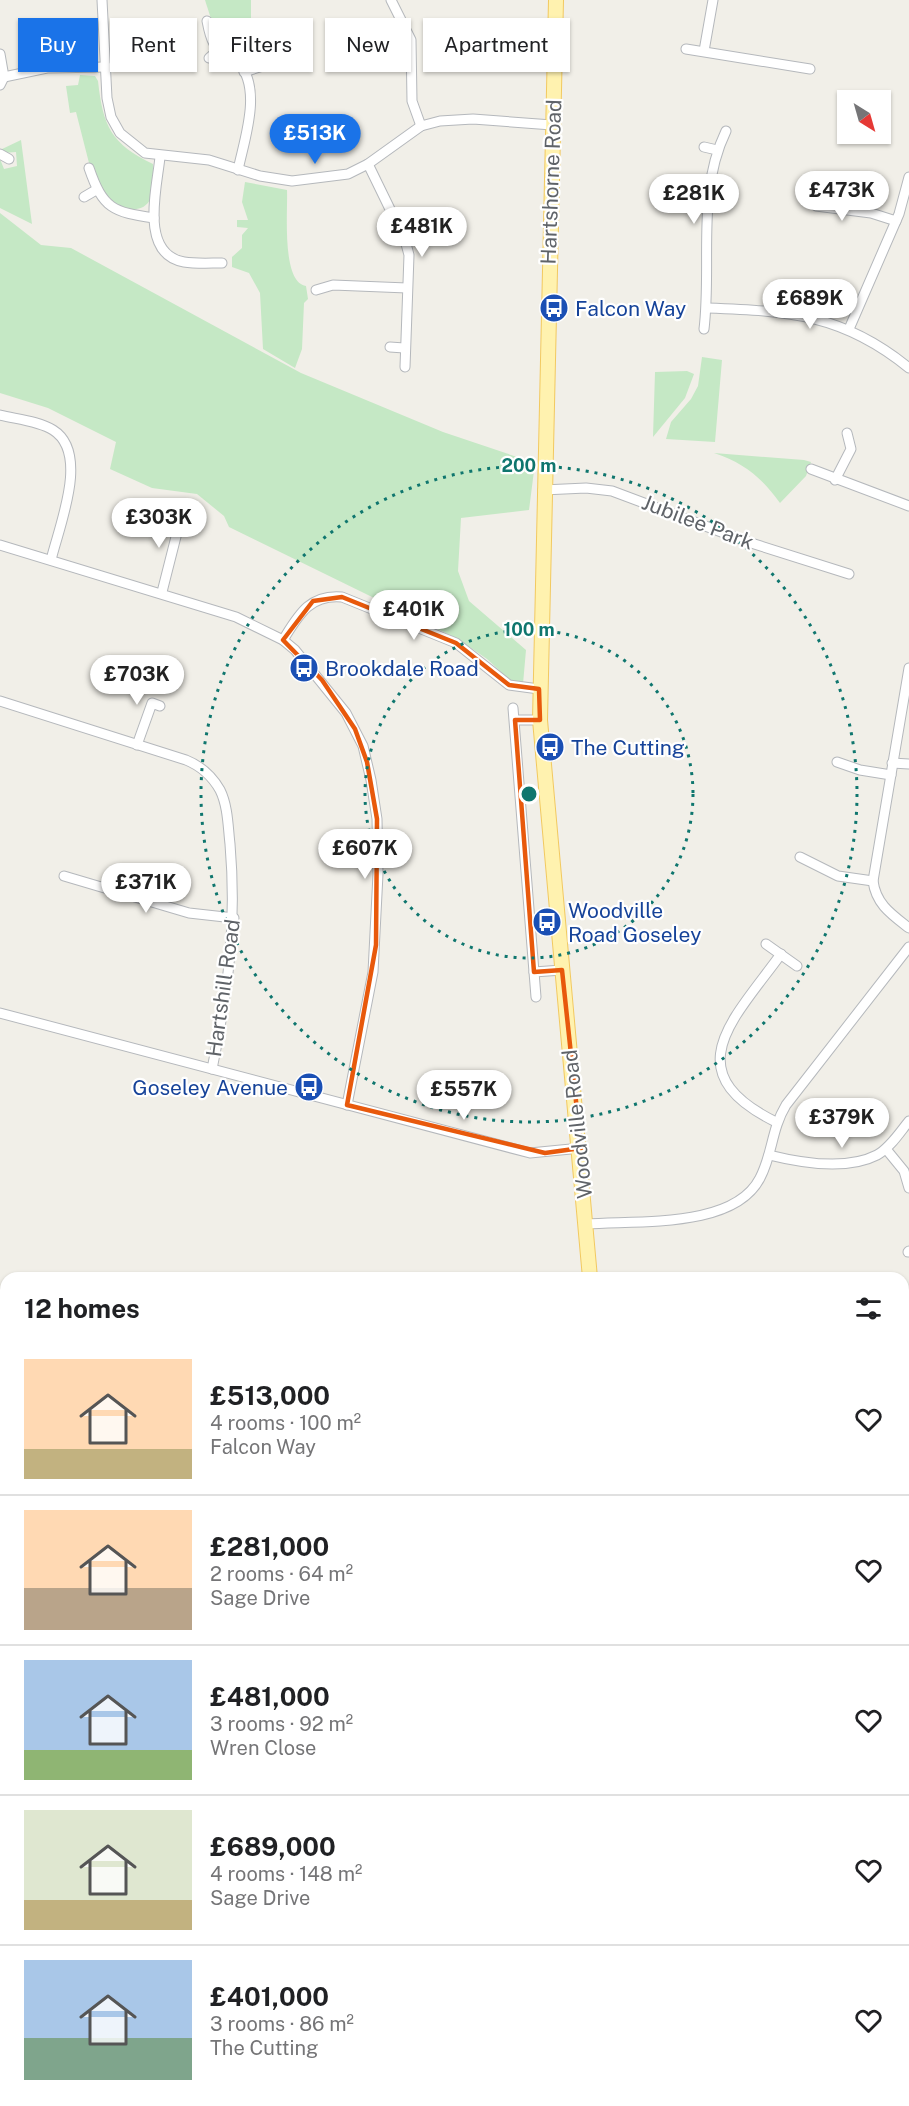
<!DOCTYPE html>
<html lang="en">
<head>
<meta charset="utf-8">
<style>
	body { margin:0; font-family:"Public Sans",sans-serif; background:#f2f2f2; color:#202124; height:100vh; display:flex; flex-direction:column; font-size:22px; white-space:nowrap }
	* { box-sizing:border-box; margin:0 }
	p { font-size:20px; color:#757577 }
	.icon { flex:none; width:33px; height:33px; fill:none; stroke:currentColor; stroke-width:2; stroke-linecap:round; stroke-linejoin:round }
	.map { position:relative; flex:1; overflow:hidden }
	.panel { position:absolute; left:0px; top:1272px; width:909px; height:834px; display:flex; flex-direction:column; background:#fff; border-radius:18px 18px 0 0; box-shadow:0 2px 4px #0004 }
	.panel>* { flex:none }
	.banner { position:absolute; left:18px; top:18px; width:600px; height:54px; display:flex; gap:12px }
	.needle { width:39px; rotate:143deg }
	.tools { position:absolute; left:837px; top:90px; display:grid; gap:12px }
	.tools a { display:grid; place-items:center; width:54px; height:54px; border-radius:0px; background:#fff; box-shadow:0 2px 4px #0004; font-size:30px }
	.price { position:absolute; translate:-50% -51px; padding:0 14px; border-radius:21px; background:#fff; color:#222; font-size:20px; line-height:39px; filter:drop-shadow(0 2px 3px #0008) }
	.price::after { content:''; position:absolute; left:50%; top:36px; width:18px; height:14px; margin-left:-9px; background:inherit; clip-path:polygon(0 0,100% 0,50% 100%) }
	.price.selected { background:#1a73e8; color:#fff }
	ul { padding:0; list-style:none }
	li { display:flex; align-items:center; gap:18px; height:150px; padding:0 24px }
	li+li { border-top:2px solid #e0e0e0 }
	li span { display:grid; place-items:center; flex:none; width:168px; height:120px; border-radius:0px; color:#555 }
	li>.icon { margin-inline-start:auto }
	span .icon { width:72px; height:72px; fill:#fffc; stroke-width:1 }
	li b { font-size:26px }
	h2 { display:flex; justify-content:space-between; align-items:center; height:72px; padding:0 24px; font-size:26px }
	.pill { padding:0 21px; border-radius:0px; background:#fff; box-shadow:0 2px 4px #0004; font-size:21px; line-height:54px }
	.pill.selected { background:#1a73e8; color:#fff }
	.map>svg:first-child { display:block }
	.green { fill:#c5e8c5 }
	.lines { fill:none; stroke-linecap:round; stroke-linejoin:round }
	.minor-casing { stroke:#b5b8bc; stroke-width:11 }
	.primary-casing { stroke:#f2c960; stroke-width:16 }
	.minor { stroke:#fff; stroke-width:9 }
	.primary { stroke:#fff2af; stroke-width:14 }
	.marked { fill:none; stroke:#e8590c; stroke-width:4.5; stroke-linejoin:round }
	.ring { fill:none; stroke:#0f766e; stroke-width:3; stroke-dasharray:3 6 }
	.labels { text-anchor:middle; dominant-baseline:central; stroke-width:4.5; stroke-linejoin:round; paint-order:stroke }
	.street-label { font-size:21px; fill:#5f6368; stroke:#fff }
	.transit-label { font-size:21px; fill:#164399; stroke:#fff; text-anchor:start }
	.centre { fill:#0f766e; stroke:#fff; stroke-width:3 }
	.ring-label { font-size:18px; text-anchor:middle; font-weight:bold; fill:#0f766e; stroke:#fff; stroke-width:4.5; stroke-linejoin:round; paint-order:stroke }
</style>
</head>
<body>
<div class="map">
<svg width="909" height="2106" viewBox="0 0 909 2106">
	<rect width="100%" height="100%" fill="#f1efe8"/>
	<g class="green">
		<polygon points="205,0 251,0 251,58 244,60 218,41"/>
		<path d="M80,75L95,76L98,81C103,126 111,144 153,164C153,174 155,190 151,198C140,221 109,204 101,188C96,179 97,170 89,163L76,112L70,113L66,86L78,85Z"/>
		<polygon points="21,140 32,224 0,208 0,159 4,169 17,166 16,152 3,153 0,150"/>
		<path d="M245,182L287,190C288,211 281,282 306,286L308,299L304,303L302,349L295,368L263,349L260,293L249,273L232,267V257L242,248V235L248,228L237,227V220H248L242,202Z"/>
		<polygon points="0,213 41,245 71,248 301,373 443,432 535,463 529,510 461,518 458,571 469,601 526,650 523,684 512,682 487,659 458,639 229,527 224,516 197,494 152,488 110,469 116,442 48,408 0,393"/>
		<polygon points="702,357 722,360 715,442 666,439 671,422 691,399 698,386"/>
		<polygon points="687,371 694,374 685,398 653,437 655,372"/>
		<path d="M714,453L804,460L811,462L806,476L780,503C761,477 744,463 714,453Z"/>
		<polygon points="6,1290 6,2100 82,2100 81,2106 0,2106 0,1531 3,1529 0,1505 0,1291"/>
		<polygon points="399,2100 530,2100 514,2106 401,2106"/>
	</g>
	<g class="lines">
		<g class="minor-casing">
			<g id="minor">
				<polyline points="102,0 107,98 111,117 120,133 145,153 209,160 260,176 292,181 348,174 368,164 421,126 440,121 473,119 552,125"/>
				<polyline points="391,0 411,40 412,101 421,126"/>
				<path d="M207,21C214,58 219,41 238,62C263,89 244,140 238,170"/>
				<polyline points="686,49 810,69"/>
				<polyline points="704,51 713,0"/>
				<polyline points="0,54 4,77 0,85"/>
				<polyline points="209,58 218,50"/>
				<polyline points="244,72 266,65 302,61"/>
				<polyline points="4,77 47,68 107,67"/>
				<polyline points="704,147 717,150"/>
				<polyline points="0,154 9,159"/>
				<path d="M160,157C157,188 139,254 184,262C196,264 210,263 222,263"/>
				<polyline points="368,164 405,240 409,255 405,367"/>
				<path d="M89,168C103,209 113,212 154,218"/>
				<polyline points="807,195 816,206 871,213 896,221"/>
				<polyline points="84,197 96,190"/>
				<polyline points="316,290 333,285 407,288"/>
				<path d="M707,308C789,311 843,314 909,368"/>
				<path d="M704,329C712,263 696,193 726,131"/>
				<polyline points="849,329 899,214 909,177"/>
				<polyline points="390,347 404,348"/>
				<path d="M0,415C16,419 39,421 53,430C90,453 59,526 51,560"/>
				<polyline points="811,469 909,506"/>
				<polyline points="835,480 851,449 847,433"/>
				<polyline points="543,490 586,488 612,491 748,542 849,574"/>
				<polyline points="0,545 236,617 283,640 295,650 346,713 363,746 371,780 377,819 378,874 373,972 347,1105"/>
				<polyline points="162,592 182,513"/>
				<path d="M283,640C298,616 309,594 342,597L456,643L509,685L539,689"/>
				<path d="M909,668L873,881C876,904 891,914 909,928"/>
				<path d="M0,701L186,760C201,766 212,776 220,790C228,806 228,827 230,844C237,926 228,990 212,1069"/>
				<polyline points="513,708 536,997"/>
				<polyline points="515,720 540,720"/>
				<polyline points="137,745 152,703 160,706"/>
				<polyline points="837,762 860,770 891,775"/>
				<polyline points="892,763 909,764"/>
				<polyline points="800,857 838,876 873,881"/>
				<polyline points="64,876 189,913 234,918"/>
				<polyline points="766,944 797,966"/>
				<polyline points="534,972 562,970"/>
				<polyline points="0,1013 530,1153 581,1148"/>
				<path d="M776,1122C674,1072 734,1019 781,954"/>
				<polyline points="886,1149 904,1171 909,1188"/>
				<path d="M769,1155C801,1163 846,1171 877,1155C890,1148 900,1132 909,1121"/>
				<path d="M586,1224C637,1220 734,1229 760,1178C773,1153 771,1130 786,1105L909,947"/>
				<polyline points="908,1252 909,1251"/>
				<polyline points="903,2083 909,2083"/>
			</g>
		</g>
		<g class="primary-casing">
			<g id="primary">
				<polyline points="556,0 540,720 590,1278"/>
				<polyline points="672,2100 672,2106"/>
			</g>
		</g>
		<use href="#minor" class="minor"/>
		<use href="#primary" class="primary"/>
	</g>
	<path class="marked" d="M342,597L456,643L509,685L539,689L540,720H515L534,972L562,970L581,1148L545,1153L347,1105L376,945L377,819L367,762L355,729L322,680L283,640L313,601Z"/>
	<g class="ring">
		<circle cx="529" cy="794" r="164"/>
		<circle cx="529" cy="794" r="328"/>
	</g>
	<defs>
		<g id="bus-disc" transform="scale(1.5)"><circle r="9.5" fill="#1a4fb4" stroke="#fff"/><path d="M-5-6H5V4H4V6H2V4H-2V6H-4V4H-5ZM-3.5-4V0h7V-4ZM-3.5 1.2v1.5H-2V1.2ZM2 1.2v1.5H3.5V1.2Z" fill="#fff"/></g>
	</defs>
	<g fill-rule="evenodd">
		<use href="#bus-disc" x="554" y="308"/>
		<use href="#bus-disc" x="304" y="668"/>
		<use href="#bus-disc" x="550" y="747"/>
		<use href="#bus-disc" x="547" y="922"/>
		<use href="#bus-disc" x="309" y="1087"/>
	</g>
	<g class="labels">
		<g class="street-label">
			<text transform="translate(551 182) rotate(-88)">Hartshorne Road</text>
			<text transform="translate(698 522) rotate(21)">Jubilee Park</text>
			<text transform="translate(223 988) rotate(-82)">Hartshill Road</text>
			<text transform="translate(577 1124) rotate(-96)">Woodville Road</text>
		</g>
		<g class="transit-label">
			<text x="575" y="308">Falcon Way</text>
			<text x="325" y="668">Brookdale Road</text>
			<text x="571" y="747">The Cutting</text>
			<text x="568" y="910">Woodville<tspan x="568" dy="24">Road Goseley</tspan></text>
			<text x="288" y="1087" text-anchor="end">Goseley Avenue</text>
		</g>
	</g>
	<circle cx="529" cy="794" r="9" class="centre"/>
	<g class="ring-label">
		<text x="529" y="472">200 m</text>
		<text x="529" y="636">100 m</text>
	</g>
</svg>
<div class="tools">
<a><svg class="needle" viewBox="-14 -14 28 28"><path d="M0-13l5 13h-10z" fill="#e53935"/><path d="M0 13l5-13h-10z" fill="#757577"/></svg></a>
</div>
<b class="price selected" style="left:315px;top:165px">£513K</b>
<b class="price" style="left:842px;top:222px">£473K</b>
<b class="price" style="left:694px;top:225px">£281K</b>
<b class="price" style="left:422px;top:258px">£481K</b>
<b class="price" style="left:810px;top:330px">£689K</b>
<b class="price" style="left:159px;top:549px">£303K</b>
<b class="price" style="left:414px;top:641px">£401K</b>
<b class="price" style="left:137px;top:706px">£703K</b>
<b class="price" style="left:365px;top:880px">£607K</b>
<b class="price" style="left:146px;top:914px">£371K</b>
<b class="price" style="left:464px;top:1121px">£557K</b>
<b class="price" style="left:842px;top:1149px">£379K</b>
<div class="banner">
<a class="pill selected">Buy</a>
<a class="pill">Rent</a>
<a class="pill">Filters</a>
<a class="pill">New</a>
<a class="pill">Apartment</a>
</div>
<section class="panel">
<h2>12 homes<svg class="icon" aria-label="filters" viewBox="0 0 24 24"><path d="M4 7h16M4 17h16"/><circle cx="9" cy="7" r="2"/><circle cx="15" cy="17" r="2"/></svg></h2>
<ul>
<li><span style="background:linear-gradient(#ffd9b3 75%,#c2b280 0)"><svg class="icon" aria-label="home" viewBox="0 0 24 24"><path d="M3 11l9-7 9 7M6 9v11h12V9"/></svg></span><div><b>£513,000</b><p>4 rooms · 100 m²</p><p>Falcon Way</p></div><svg class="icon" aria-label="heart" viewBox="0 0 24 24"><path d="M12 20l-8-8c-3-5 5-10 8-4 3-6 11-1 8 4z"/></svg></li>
<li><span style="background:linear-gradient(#ffd9b3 65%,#b9a48a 0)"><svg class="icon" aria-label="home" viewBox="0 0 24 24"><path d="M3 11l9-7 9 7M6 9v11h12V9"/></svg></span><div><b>£281,000</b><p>2 rooms · 64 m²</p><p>Sage Drive</p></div><svg class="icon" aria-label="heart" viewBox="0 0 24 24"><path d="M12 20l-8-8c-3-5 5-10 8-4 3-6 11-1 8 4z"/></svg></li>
<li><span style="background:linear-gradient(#a9c7e8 75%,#8fb573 0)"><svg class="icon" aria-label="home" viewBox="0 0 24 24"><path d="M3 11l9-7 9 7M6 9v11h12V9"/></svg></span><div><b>£481,000</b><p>3 rooms · 92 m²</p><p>Wren Close</p></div><svg class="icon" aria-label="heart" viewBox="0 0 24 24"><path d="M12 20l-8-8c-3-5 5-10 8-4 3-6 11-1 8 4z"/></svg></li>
<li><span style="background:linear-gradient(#dfe7d0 75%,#c2b280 0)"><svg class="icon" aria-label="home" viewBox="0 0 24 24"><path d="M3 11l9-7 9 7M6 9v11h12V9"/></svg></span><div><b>£689,000</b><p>4 rooms · 148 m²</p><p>Sage Drive</p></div><svg class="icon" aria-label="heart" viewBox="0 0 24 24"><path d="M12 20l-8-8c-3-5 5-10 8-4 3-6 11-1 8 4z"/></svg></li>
<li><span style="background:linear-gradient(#a9c7e8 65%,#7fa58c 0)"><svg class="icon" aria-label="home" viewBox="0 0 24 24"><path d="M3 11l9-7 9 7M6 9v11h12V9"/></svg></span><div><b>£401,000</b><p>3 rooms · 86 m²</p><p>The Cutting</p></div><svg class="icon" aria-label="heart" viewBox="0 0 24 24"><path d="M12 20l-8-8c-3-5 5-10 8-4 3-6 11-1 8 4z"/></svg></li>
</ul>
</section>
</div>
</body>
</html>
